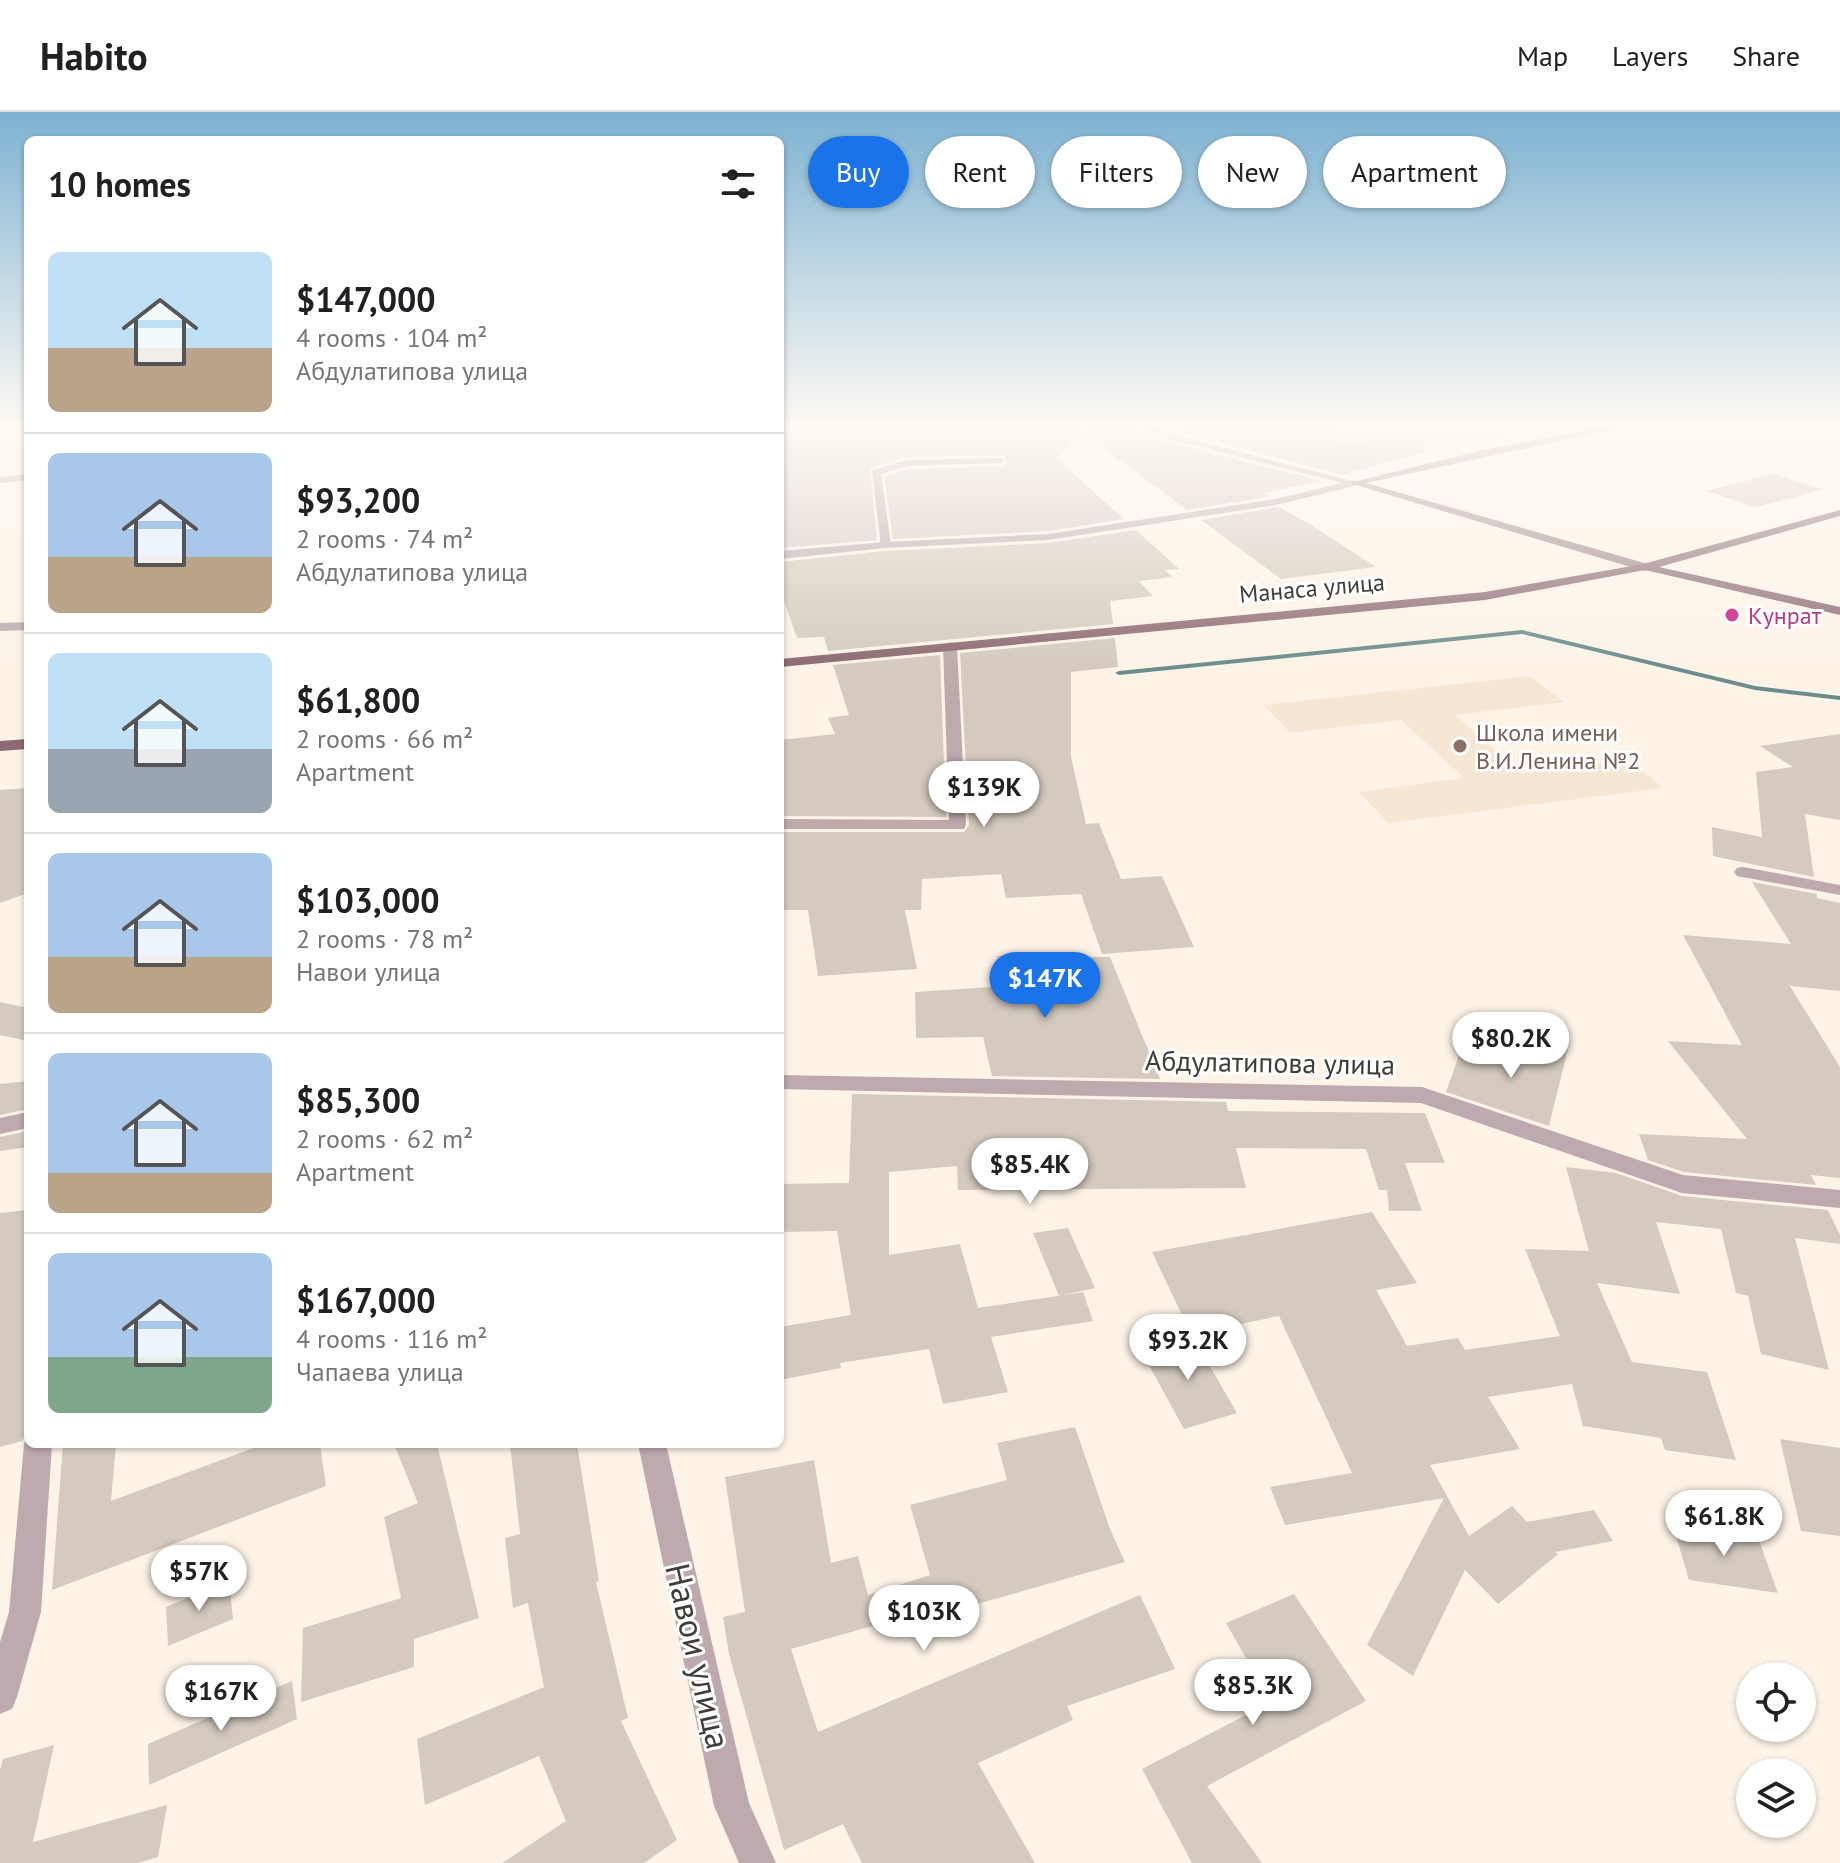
<!DOCTYPE html>
<html lang="en">
<head>
<meta charset="utf-8">
<style>
	body { margin:0; font-family:"PT Sans",sans-serif; background:#f6f6f6; color:#202124; height:100vh; display:flex; flex-direction:column; font-size:30px; white-space:nowrap }
	* { box-sizing:border-box; margin:0 }
	p { font-size:26px; color:#757577 }
	.icon { flex:none; width:44px; height:44px; fill:none; stroke:currentColor; stroke-width:2; stroke-linecap:round; stroke-linejoin:round }
	.map { position:relative; flex:1; overflow:hidden }
	.sheet { position:absolute; left:24px; top:24px; width:760px; height:1312px; display:flex; flex-direction:column; background:#fff; border-radius:12px; box-shadow:0 2px 6px #0004 }
	.sheet>* { flex:none }
	.guide { position:absolute; left:808px; top:24px; width:760px; height:72px; display:flex; gap:16px }
	.tools { position:absolute; left:1736px; top:1550px; display:grid; gap:16px }
	.tools a { display:grid; place-items:center; width:80px; height:80px; border-radius:50%; background:#fff; box-shadow:0 2px 6px #0004; font-size:40px }
	.price { position:absolute; translate:-50% -68px; padding:0 18px; border-radius:28px; background:#fff; color:#222; font-size:26px; line-height:52px; filter:drop-shadow(0 2px 4px #0008) }
	.price::after { content:''; position:absolute; left:50%; top:48px; width:24px; height:18px; margin-left:-12px; background:inherit; clip-path:polygon(0 0,100% 0,50% 100%) }
	.price.selected { background:#1a73e8; color:#fff }
	ul { padding:0; list-style:none }
	li { display:flex; align-items:center; gap:24px; height:200px; padding:0 24px }
	li+li { border-top:2px solid #e0e0e0 }
	li span { display:grid; place-items:center; flex:none; width:224px; height:160px; border-radius:12px; color:#555 }
	li>.icon { margin-inline-start:auto }
	span .icon { width:96px; height:96px; fill:#fffc; stroke-width:1 }
	li b { font-size:34px }
	h2 { display:flex; justify-content:space-between; align-items:center; height:96px; padding:0 24px; font-size:34px }
	.chip { padding:0 28px; border-radius:36px; background:#fff; box-shadow:0 2px 6px #0004; font-size:28px; line-height:72px }
	.chip.selected { background:#1a73e8; color:#fff }
	header { display:flex; align-items:center; gap:48px; box-sizing:border-box; height:112px; padding:0 40px; background:#fff; border-bottom:2px solid #e0e0e0 }
	header strong { font-size:38px }
	nav { display:flex; gap:44px; margin-inline-start:auto; font-size:28px }
	.map>svg:first-child { display:block }
	.built { fill:#f6e7d5 }
	.green { fill:#d3ead1 }
	.lines { fill:none; stroke-linecap:round; stroke-linejoin:round }
	.stream { fill:#6c8d8d; fill-rule:evenodd }
	.building { fill:#d4cabf }
	.minor { fill:#bda9ae; fill-rule:evenodd }
	.tertiary { fill:#bda9ae; fill-rule:evenodd }
	.secondary { fill:#a1858c; fill-rule:evenodd }
	.primary { fill:#8d6b73; fill-rule:evenodd }
	.hotel-dot { fill:#d1479c; stroke:#fff; stroke-width:3 }
	.education-dot { fill:#8d6e63; stroke:#fff; stroke-width:3 }
	.labels { text-anchor:middle; dominant-baseline:central; stroke-width:6; stroke-linejoin:round; paint-order:stroke }
	.far-street-label { font-size:24px; fill:#403c37; stroke:#fff }
	.far-hotel-label { font-size:24px; fill:#b23c85; stroke:#fff; text-anchor:start }
	.far-education-label { font-size:24px; fill:#785e54; stroke:#fff; text-anchor:start }
	.street-label { font-size:28px; fill:#403c37; stroke:#fff }
	.near-street-label { font-size:34px; fill:#403c37; stroke:#fff }
</style>
</head>
<body>
<header>
<strong>Habito</strong>
<nav><a>Map</a><a>Layers</a><a>Share</a></nav>
</header>
<div class="map">
<svg width="1840" height="1751" viewBox="0 0 1840 1751">
	<rect width="100%" height="100%" fill="#fdf3e7"/>
	<polygon class="built" points="1530,564 1564,590 1455,603 1521,661 1627,648 1664,676 1388,711 1359,680 1464,666 1401,608 1290,621 1264,593"/>
	<polygon class="green" points="1318,312 1501,312 1504,313 1499,323 1477,330 1388,343 1323,322"/>
	<g class="lines">
		<polygon class="stream" points="1522,518 1755,574 1840,584 1840,588 1755,578 1522,522 1119,563 1115,561 1119,559"/>
	</g>
	<g class="building">
		<polygon points="780,312 1128,312 1164,329 1322,369 1263,381 1267,384 1262,386 1187,398 1080,318 1057,347 1124,407 1048,419 893,427 884,364 908,357 1003,354 1006,351 1005,345 999,343 907,345 870,356 877,428 780,436"/>
		<polygon points="1152,312 1339,312 1341,333 1422,322 1426,340 1341,363"/>
		<polygon points="1773,362 1824,377 1756,395 1706,379"/>
		<polygon points="1279,395 1308,411 1376,455 1281,467 1201,408"/>
		<polygon points="1136,418 1179,457 1165,458 1173,465 1139,469 1153,484 1110,489 1113,512 828,539 824,525 797,526 780,478 780,450 885,439 1048,431"/>
		<polygon points="1115,526 1118,555 1071,560 1071,645 1086,712 1099,711 1121,767 1162,764 1194,835 1102,842 1081,782 1006,786 1001,762 922,767 921,798 905,798 917,857 818,864 808,798 780,798 780,720 964,720 969,713 960,541"/>
		<polygon points="940,543 946,705 780,704 780,628 835,622 828,606 849,603 833,553"/>
		<polygon points="1840,622 1840,708 1805,702 1814,765 1713,744 1712,715 1762,725 1756,660 1793,655 1760,634"/>
		<polygon points="28,676 28,781 0,791 0,678"/>
		<polygon points="1752,770 1817,782 1817,786 1840,791 1840,879 1790,874 1840,955 1840,1066 1811,1063 1816,1073 1684,1060 1648,1048 1639,1022 1747,1027 1668,929 1742,933 1683,823 1791,832"/>
		<polygon points="997,844 1110,845 1160,967 992,964 983,925 916,926 915,880 1007,874"/>
		<polygon points="0,890 28,896 28,929 0,923"/>
		<polygon points="1462,935 1568,937 1549,1014 1446,980"/>
		<polygon points="28,969 28,997 0,1003 0,972"/>
		<polygon points="852,982 1226,990 1228,999 1425,1001 1445,1051 1405,1051 1422,1099 1389,1099 1387,1078 1379,1078 1366,1037 1236,1036 1246,1076 958,1078 957,1054 889,1060 889,1143 960,1132 978,1196 1083,1180 1093,1209 991,1225 1008,1280 943,1292 929,1237 840,1251 841,1256 780,1268 780,1215 851,1203 837,1119 780,1120 780,1072 849,1071"/>
		<polygon points="28,1019 28,1035 0,1039 0,1025"/>
		<polygon points="1566,1055 1616,1061 1682,1084 1828,1098 1840,1123 1840,1132 1795,1126 1829,1258 1761,1242 1748,1184 1736,1181 1721,1117 1656,1110 1680,1182 1597,1171 1632,1250 1707,1260 1736,1348 1665,1338 1661,1326 1583,1314 1572,1272 1488,1285 1520,1337 1430,1353 1469,1424 1512,1394 1527,1410 1594,1398 1613,1429 1555,1440 1558,1442 1498,1492 1465,1458 1413,1564 1367,1533 1444,1386 1285,1413 1270,1375 1352,1361 1279,1204 1191,1222 1152,1140 1372,1100 1417,1171 1376,1178 1407,1234 1458,1226 1465,1238 1560,1224 1525,1137 1589,1139"/>
		<polygon points="28,1098 28,1320 22,1329 0,1335 0,1101"/>
		<polygon points="1068,1116 1095,1176 1059,1184 1033,1121"/>
		<polygon points="1191,1222 1237,1301 1184,1317 1140,1237"/>
		<polygon points="1075,1315 1110,1417 1125,1450 935,1504 937,1507 909,1518 904,1505 791,1537 818,1620 1140,1483 1175,1557 1067,1594 1073,1608 978,1651 1035,1751 862,1751 843,1712 784,1738 729,1542 723,1505 745,1500 725,1365 814,1348 831,1451 858,1444 868,1483 930,1463 910,1393 1007,1368 997,1331"/>
		<polygon points="1780,1327 1840,1336 1840,1424 1801,1419"/>
		<polygon points="63,1332 116,1332 111,1389 264,1332 320,1332 326,1374 52,1478"/>
		<polygon points="394,1332 437,1332 479,1506 414,1527 414,1555 301,1590 303,1516 401,1486 384,1405 418,1391"/>
		<polygon points="510,1332 577,1332 599,1469 596,1470 628,1606 621,1609 677,1728 644,1751 502,1751 566,1709 539,1644 425,1693 417,1627 544,1575 528,1491 513,1496 505,1426 520,1422"/>
		<polygon points="1672,1410 1757,1423 1778,1481 1689,1468"/>
		<polygon points="229,1469 233,1507 168,1534 166,1495"/>
		<polygon points="1294,1482 1366,1589 1207,1674 1262,1751 1192,1751 1142,1657 1271,1590 1226,1511"/>
		<polygon points="292,1569 297,1607 149,1673 148,1632"/>
		<polygon points="54,1633 33,1730 167,1693 158,1745 138,1751 0,1751 0,1658 3,1647"/>
	</g>
	<g class="lines">
		<g class="minor">
			<polygon points="1131,312 1144,312 1171,322 1359,371 1354,374 1165,326"/>
			<polygon points="999,346 1003,347 1003,351 908,354 881,362 891,433 881,435 872,358 907,348"/>
			<polygon points="28,362 28,368 0,371 0,365"/>
			<polygon points="950,530 957,534 966,713 964,717 780,717 780,707 949,708 943,534"/>
			<polygon points="1743,755 1840,773 1840,783 1737,764 1734,760 1737,756"/>
			<polygon points="780,963 1422,975 1683,1063 1840,1078 1840,1096 1682,1081 1421,991 780,977"/>
			<polygon points="28,1000 28,1016 0,1022 0,1006"/>
			<polygon points="28,1323 28,1332 52,1332 41,1500 17,1585 12,1597 0,1602 0,1530 9,1500 24,1332"/>
			<polygon points="638,1332 666,1332 749,1691 776,1751 739,1751 714,1694"/>
		</g>
		<g class="tertiary">
			<polygon points="1354,368 1359,371 1358,373 1276,393 1048,428 885,436 780,447 780,439 885,430 1048,422 1276,387"/>
			<polygon points="28,510 28,518 0,519 0,511"/>
		</g>
		<polygon class="secondary" points="1620,312 1638,312 1366,371 1648,452 1648,458 1644,459 1349,371 1487,337"/>
		<g class="primary">
			<polygon points="1840,398 1840,404 1659,455 1840,495 1840,503 1645,458 1485,488 780,555 780,547 1485,480 1643,452"/>
			<polygon points="28,627 28,637 0,639 0,629"/>
		</g>
	</g>
	<linearGradient id="sky" x2="0" y2="1"><stop stop-color="#7eb2d2"/><stop offset="0.56" stop-color="#fefaf4"/><stop offset="1" stop-color="#fefaf4" stop-opacity="0"/></linearGradient>
	<rect width="1840" height="557" fill="url(#sky)"/>
	<circle class="hotel-dot" cx="1732" cy="503" r="8"/>
	<circle class="education-dot" cx="1460" cy="634" r="8"/>
	<g class="labels">
		<g class="far-street-label">
			<text transform="translate(1312 476) rotate(-5)">Манаса улица</text>
		</g>
		<g class="far-hotel-label">
			<text x="1748" y="503">Кунрат</text>
		</g>
		<g class="far-education-label">
			<text x="1476" y="620">Школа имени<tspan x="1476" dy="28">В.И.Ленина №2</tspan></text>
		</g>
		<g class="street-label">
			<text transform="translate(1270 950) rotate(1)">Абдулатипова улица</text>
		</g>
		<g class="near-street-label">
			<text transform="translate(699 1544) rotate(77)">Навои улица</text>
		</g>
	</g>
</svg>
<div class="tools">
<a><svg class="icon" aria-label="locate" viewBox="0 0 24 24"><circle cx="12" cy="12" r="6"/><path d="M12 2v4M12 18v4M2 12h4M18 12h4"/></svg></a>
<a><svg class="icon" aria-label="layers" viewBox="0 0 24 24"><path d="M12 4l9 5-9 5-9-5zM3 14l9 5 9-5"/></svg></a>
</div>
<b class="price" style="left:984px;top:717px">$139K</b>
<b class="price selected" style="left:1045px;top:908px">$147K</b>
<b class="price" style="left:1511px;top:968px">$80.2K</b>
<b class="price" style="left:1030px;top:1094px">$85.4K</b>
<b class="price" style="left:1188px;top:1270px">$93.2K</b>
<b class="price" style="left:1724px;top:1446px">$61.8K</b>
<b class="price" style="left:199px;top:1501px">$57K</b>
<b class="price" style="left:924px;top:1541px">$103K</b>
<b class="price" style="left:1253px;top:1615px">$85.3K</b>
<b class="price" style="left:221px;top:1621px">$167K</b>
<div class="guide">
<a class="chip selected">Buy</a>
<a class="chip">Rent</a>
<a class="chip">Filters</a>
<a class="chip">New</a>
<a class="chip">Apartment</a>
</div>
<section class="sheet">
<h2>10 homes<svg class="icon" aria-label="filters" viewBox="0 0 24 24"><path d="M4 7h16M4 17h16"/><circle cx="9" cy="7" r="2"/><circle cx="15" cy="17" r="2"/></svg></h2>
<ul>
<li><span style="background:linear-gradient(#bfe0f5 60%,#b9a48a 0)"><svg class="icon" aria-label="home" viewBox="0 0 24 24"><path d="M3 11l9-7 9 7M6 9v11h12V9"/></svg></span><div><b>$147,000</b><p>4 rooms · 104 m²</p><p>Абдулатипова улица</p></div></li>
<li><span style="background:linear-gradient(#a9c7e8 65%,#b9a48a 0)"><svg class="icon" aria-label="home" viewBox="0 0 24 24"><path d="M3 11l9-7 9 7M6 9v11h12V9"/></svg></span><div><b>$93,200</b><p>2 rooms · 74 m²</p><p>Абдулатипова улица</p></div></li>
<li><span style="background:linear-gradient(#bfe0f5 60%,#9aa5b1 0)"><svg class="icon" aria-label="home" viewBox="0 0 24 24"><path d="M3 11l9-7 9 7M6 9v11h12V9"/></svg></span><div><b>$61,800</b><p>2 rooms · 66 m²</p><p>Apartment</p></div></li>
<li><span style="background:linear-gradient(#a9c7e8 65%,#b9a48a 0)"><svg class="icon" aria-label="home" viewBox="0 0 24 24"><path d="M3 11l9-7 9 7M6 9v11h12V9"/></svg></span><div><b>$103,000</b><p>2 rooms · 78 m²</p><p>Навои улица</p></div></li>
<li><span style="background:linear-gradient(#a9c7e8 75%,#b9a48a 0)"><svg class="icon" aria-label="home" viewBox="0 0 24 24"><path d="M3 11l9-7 9 7M6 9v11h12V9"/></svg></span><div><b>$85,300</b><p>2 rooms · 62 m²</p><p>Apartment</p></div></li>
<li><span style="background:linear-gradient(#a9c7e8 65%,#7fa58c 0)"><svg class="icon" aria-label="home" viewBox="0 0 24 24"><path d="M3 11l9-7 9 7M6 9v11h12V9"/></svg></span><div><b>$167,000</b><p>4 rooms · 116 m²</p><p>Чапаева улица</p></div></li>
</ul>
</section>
</div>
</body>
</html>
